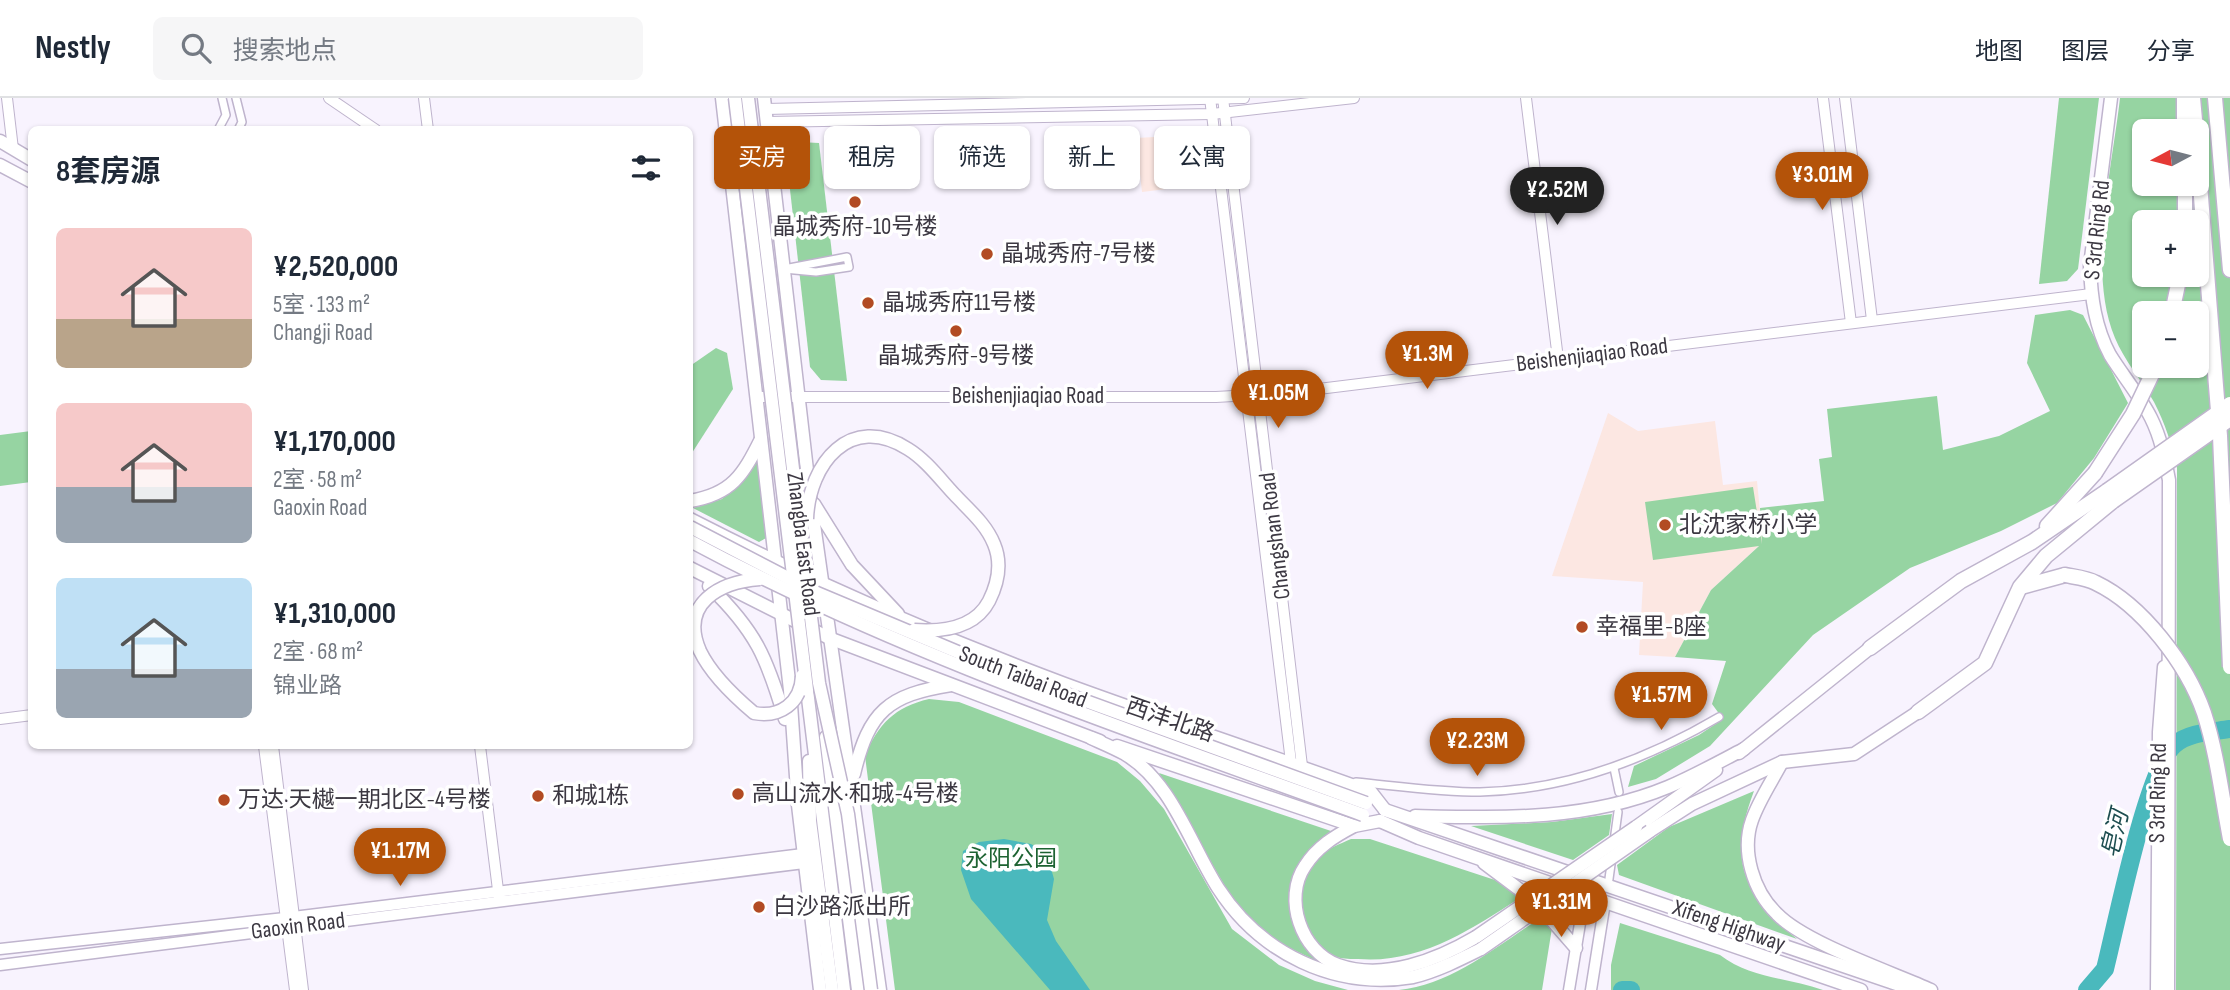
<!DOCTYPE html>
<html lang="zh">
<head>
<meta charset="utf-8">
<style>
	body { margin:0; font-family:"Sofia Sans Condensed","Noto Sans SC",sans-serif; background:#f6f6f7; color:#1f2937; height:100vh; display:flex; flex-direction:column; font-size:26px; white-space:nowrap }
	* { box-sizing:border-box; margin:0 }
	p { font-size:23px; color:#747a83 }
	.icon { flex:none; width:38px; height:38px; fill:none; stroke:currentColor; stroke-width:2; stroke-linecap:round; stroke-linejoin:round }
	.map { position:relative; flex:1; overflow:hidden }
	.details { position:absolute; left:28px; top:28px; width:665px; height:623px; display:flex; flex-direction:column; background:#fff; border-radius:10px; box-shadow:0 2px 5px #0004 }
	.details>* { flex:none }
	.top-card { position:absolute; left:714px; top:28px; width:665px; height:63px; display:flex; gap:14px }
	.needle { width:46px; rotate:263deg }
	.fabs { position:absolute; left:2132px; top:21px; display:grid; gap:14px }
	.fabs a { display:grid; place-items:center; width:77px; height:77px; border-radius:10px; background:#fff; box-shadow:0 2px 5px #0004; font-size:35px }
	.price { position:absolute; translate:-50% -60px; padding:0 16px; border-radius:24px; background:#b45309; color:#fff; font-size:23px; line-height:46px; filter:drop-shadow(0 2px 4px #0008) }
	.price::after { content:''; position:absolute; left:50%; top:42px; width:21px; height:16px; margin-left:-10px; background:inherit; clip-path:polygon(0 0,100% 0,50% 100%) }
	.price.on { background:#222; color:#fff }
	ul { padding:0; list-style:none }
	li { display:flex; align-items:center; gap:21px; height:175px; padding:0 28px }
	li span { display:grid; place-items:center; flex:none; width:196px; height:140px; border-radius:10px; color:#555 }
	li>.icon { margin-inline-start:auto }
	span .icon { width:84px; height:84px; fill:#fffc; stroke-width:1 }
	li b { font-size:30px }
	h2 { display:flex; justify-content:space-between; align-items:center; height:84px; padding:0 28px; font-size:30px }
	.pill { padding:0 24px; border-radius:10px; background:#fff; box-shadow:0 2px 5px #0004; font-size:24px; line-height:63px }
	.pill.on { background:#b45309; color:#fff }
	header { display:flex; align-items:center; gap:42px; box-sizing:border-box; height:98px; padding:0 35px; background:#fff; border-bottom:2px solid #e0e1e3 }
	header strong { font-size:33px }
	nav { display:flex; gap:38px; margin-inline-start:auto; font-size:24px }
	.search { width:490px; height:63px; background:#f6f6f7; display:flex; align-items:center; gap:18px; box-sizing:border-box; padding:0 24px; border-radius:10px; color:#747a83; font-size:26px }
	.map>svg:first-child { display:block }
	.education { fill:#fce7e2 }
	.green { fill:#96d4a2; fill-rule:evenodd }
	.water { fill:#4ab9bd }
	.lines { fill:none; stroke-linecap:round; stroke-linejoin:round }
	.river { stroke:#4ab9bd; stroke-width:18 }
	.minor-casing { stroke:#bfb4cd; stroke-width:10 }
	.tertiary-casing { stroke:#bfb4cd; stroke-width:12 }
	.secondary-casing { stroke:#bfb4cd; stroke-width:13 }
	.primary-casing { stroke:#bfb4cd; stroke-width:15 }
	.trunk-casing { stroke:#bfb4cd; stroke-width:15 }
	.motorway-casing { stroke:#bfb4cd; stroke-width:17 }
	.minor { stroke:#fff; stroke-width:7 }
	.tertiary { stroke:#fff; stroke-width:10 }
	.secondary { stroke:#fff; stroke-width:10 }
	.primary { stroke:#fff; stroke-width:12 }
	.trunk { stroke:#fff; stroke-width:12 }
	.motorway { stroke:#fff; stroke-width:14 }
	.primary-bridge-casing { stroke:#bfb4cd; stroke-width:15; stroke-linecap:butt }
	.trunk-bridge-casing { stroke:#bfb4cd; stroke-width:15; stroke-linecap:butt }
	.motorway-bridge-casing { stroke:#bfb4cd; stroke-width:17; stroke-linecap:butt }
	.primary-bridge { stroke:#fff; stroke-width:12 }
	.trunk-bridge { stroke:#fff; stroke-width:12 }
	.motorway-bridge { stroke:#fff; stroke-width:14 }
	.poi-dot { fill:#b24b23; stroke:#fff; stroke-width:2.5 }
	.labels { text-anchor:middle; dominant-baseline:central; stroke-width:7; stroke-linejoin:round; paint-order:stroke }
	.poi-label { font-size:23px; fill:#3c3842; stroke:#fff; text-anchor:start }
	.street-label { font-size:23px; fill:#3c3842; stroke:#fff }
	.park-label { font-size:23px; fill:#1d6332; stroke:#fff }
	.water-label { font-size:24px; font-style:italic; fill:#1e4e50; stroke:#fff }
</style>
</head>
<body>
<header>
<strong>Nestly</strong>
<div class="search"><svg class="icon" aria-label="search" viewBox="0 0 24 24"><circle cx="10" cy="10" r="6"/><path d="M15 15l6 6"/></svg>搜索地点</div>
<nav><a>地图</a><a>图层</a><a>分享</a></nav>
</header>
<div class="map">
<svg width="2230" height="892" viewBox="0 0 2230 892">
	<rect width="100%" height="100%" fill="#f8f3fe"/>
	<g class="education">
		<polygon points="1173,38 1196,55 1199,87 1142,94 1136,40"/>
		<polygon points="1608,315 1638,333 1715,323 1723,387 1757,383 1763,444 1711,492 1675,559 1639,557 1643,484 1552,478"/>
	</g>
	<g class="green">
		<polygon points="2059,0 2099,0 2078,171 2067,183 2039,186"/>
		<path d="M2120,0H2230V892H2176L2177,370C2172,347 2165,325 2154,304C2142,283 2124,262 2115,240C2087,174 2112,71 2120,0ZM2144,33H2196V86H2144ZM2144,124H2196V177H2144ZM2144,215H2196V268H2144Z"/>
		<polygon points="799,44 819,45 847,283 821,282 810,269 786,56"/>
		<polygon points="2070,212 2083,217 2128,305 2094,360 2057,405 2001,433 1910,470 1813,537 1710,648 1656,681 1628,689 1634,668 1699,637 1723,621 1712,606 1726,563 1675,559 1711,492 1759,448 1653,462 1645,404 1753,389 1762,446 1760,410 1824,403 1819,361 1832,359 1827,311 1937,298 1943,352 1999,338 2050,313 2027,265 2035,217"/>
		<polygon points="716,250 727,255 733,291 690,358 690,268"/>
		<polygon points="31,333 31,384 0,388 0,337"/>
		<polygon points="757,364 768,439 759,444 693,410 722,401"/>
		<path d="M929,601L959,604L1117,664L1140,683L1164,711L1232,831L1279,867L1315,883L1348,892H895L865,658C878,626 895,609 929,601Z"/>
		<path d="M1159,675L1334,734C1300,752 1300,776 1291,811L1323,866L1275,843L1240,814Z"/>
		<path d="M1754,693C1728,762 1742,795 1797,841L1619,777L1617,767L1669,729Z"/>
		<polygon points="1612,716 1609,737 1573,762 1471,728 1552,724"/>
		<path d="M1351,741H1370L1495,782L1520,800C1470,832 1420,866 1358,861C1352,861 1343,861 1337,859C1301,844 1289,786 1318,759C1328,750 1340,746 1351,741Z"/>
		<path d="M1542,819L1552,830L1542,892H1399C1452,887 1498,847 1542,819Z"/>
		<path d="M1620,825L1720,857C1750,880 1788,880 1823,892H1611V867Z"/>
	</g>
	<polygon class="water" points="1004,741 1031,746 1047,756 1054,781 1047,822 1056,843 1090,892 1050,892 971,801 961,772 963,753 979,744"/>
	<g class="lines">
		<g class="river">
			<polyline points="1622,892 1631,892"/>
			<path d="M2087,892L2105,871C2116,828 2147,671 2174,647C2189,634 2212,634 2230,631"/>
		</g>
		<g class="minor-casing">
			<g id="minor">
				<polyline points="236,0 242,24 238,32"/>
				<polyline points="218,32 226,17 222,0"/>
				<polygon points="847,159 849,169 816,174 784,171"/>
				<polyline points="1614,670 1619,694"/>
				<path d="M1356,684C1397,688 1439,694 1480,694C1566,692 1646,662 1719,619"/>
				<polyline points="1614,743 1618,714"/>
				<polyline points="1608,788 1612,759"/>
			</g>
		</g>
		<g class="tertiary-casing">
			<g id="tertiary">
				<polyline points="7,0 13,51"/>
				<polyline points="329,0 376,32"/>
				<polyline points="424,0 428,32"/>
				<polyline points="1210,0 1291,664"/>
				<polyline points="1223,0 1302,668"/>
				<polyline points="1526,0 1558,261"/>
				<polyline points="1823,0 1851,225"/>
				<polyline points="1845,0 1872,222"/>
				<polyline points="766,11 1244,0"/>
				<polyline points="767,24 1212,16 1354,0"/>
				<polyline points="757,299 1216,299 1286,295 2091,196"/>
				<polyline points="0,621 32,617"/>
				<polyline points="264,648 295,892"/>
				<polyline points="273,648 303,892"/>
				<polyline points="480,648 499,800"/>
			</g>
		</g>
		<g class="secondary-casing">
			<g id="secondary">
				<polyline points="0,851 285,820 803,756"/>
				<polyline points="0,867 804,765"/>
				<polyline points="1569,892 1585,795"/>
				<polyline points="1591,892 1605,804"/>
			</g>
		</g>
		<g class="primary-casing">
			<g id="primary">
				<polyline points="722,0 790,592 798,707 820,892"/>
				<polyline points="764,0 810,398 880,892"/>
				<polyline points="0,43 32,62"/>
				<polyline points="0,67 32,84"/>
				<path d="M690,403C732,396 743,377 761,341"/>
				<polyline points="814,406 852,467 898,516"/>
				<path d="M690,421C811,483 936,538 1065,586C1166,623 1269,657 1371,694L1385,712"/>
				<polyline points="690,470 829,540 1100,643"/>
				<path d="M709,488C756,533 767,560 785,621"/>
				<polyline points="807,592 844,892"/>
				<polyline points="826,639 858,892"/>
				<polyline points="1117,648 1354,728 1380,723"/>
				<polyline points="809,663 810,723 832,892"/>
				<path d="M854,676C869,613 888,597 951,587"/>
				<polyline points="2157,892 2159,634 2164,569"/>
			</g>
		</g>
		<g class="trunk-casing">
			<g id="trunk">
				<path d="M2111,0L2090,168C2091,199 2095,229 2110,257C2123,278 2140,298 2151,320C2161,340 2165,361 2169,382L2168,892"/>
				<path d="M1091,640C1102,645 1114,650 1125,656C1172,684 1190,746 1218,790C1260,855 1334,892 1413,879C1437,873 1459,862 1481,851"/>
				<polyline points="1739,655 1870,550"/>
				<path d="M1782,664C1772,683 1759,702 1752,722C1741,753 1753,793 1777,816C1805,845 1891,874 1931,892"/>
				<polyline points="1385,712 1914,892"/>
				<path d="M1415,718C1501,720 1586,723 1668,689C1694,678 1719,664 1744,651"/>
				<polyline points="1380,723 1419,740 1861,892"/>
				<path d="M1354,728C1335,738 1317,749 1305,768C1283,800 1301,854 1338,867C1384,883 1437,862 1476,839"/>
				<polyline points="1636,729 1716,672"/>
				<polyline points="1650,733 1692,706 1782,664 1854,656 1918,614"/>
				<polyline points="1484,765 1536,804 1576,850"/>
			</g>
		</g>
		<g class="motorway-casing">
			<g id="motorway">
				<polyline points="2184,0 2184,33"/>
				<polyline points="2193,0 2196,33"/>
				<polyline points="2215,0 2230,172"/>
				<polyline points="2185,86 2185,124"/>
				<polyline points="2172,215 2180,177"/>
				<polyline points="2047,428 2095,375"/>
				<polyline points="2021,489 2065,477"/>
				<polyline points="1870,550 1961,483 2032,444 2107,393"/>
				<polyline points="1918,614 1985,565 2020,489 2046,458 2113,403"/>
			</g>
		</g>
		<use href="#minor" class="minor"/>
		<use href="#tertiary" class="tertiary"/>
		<use href="#secondary" class="secondary"/>
		<use href="#primary" class="primary"/>
		<use href="#trunk" class="trunk"/>
		<use href="#motorway" class="motorway"/>
		<g class="primary-bridge-casing">
			<g id="primary-bridge">
				<polyline points="735,0 807,592"/>
				<polyline points="748,0 819,585 848,716 871,892"/>
				<path d="M807,421C809,366 850,314 908,351C926,362 940,381 954,396C969,412 986,426 994,446C1002,465 998,485 989,503C975,530 942,534 914,532"/>
				<polyline points="690,429 817,495 1003,573 1366,705"/>
				<path d="M690,443C904,558 1135,634 1363,717"/>
				<path d="M760,481C720,484 679,505 700,553C711,576 735,599 754,615C780,620 801,605 802,578"/>
			</g>
		</g>
		<g class="trunk-bridge-casing">
			<g id="trunk-bridge">
				<polyline points="1476,839 1636,729"/>
				<polyline points="1481,851 1650,733"/>
			</g>
		</g>
		<g class="motorway-bridge-casing">
			<g id="motorway-bridge">
				<polyline points="2196,36 2220,338 2230,569"/>
				<polyline points="2095,375 2133,316 2156,268"/>
				<polyline points="2107,393 2230,306"/>
				<polyline points="2113,403 2230,321"/>
				<path d="M2065,477C2075,479 2087,480 2096,485C2142,507 2187,566 2204,615C2217,655 2222,699 2230,741"/>
			</g>
		</g>
		<use href="#primary-bridge" class="primary-bridge"/>
		<use href="#trunk-bridge" class="trunk-bridge"/>
		<use href="#motorway-bridge" class="motorway-bridge"/>
	</g>
	<g class="poi-dot">
		<circle cx="855" cy="104" r="7"/>
		<circle cx="987" cy="156" r="7"/>
		<circle cx="868" cy="205" r="7"/>
		<circle cx="956" cy="233" r="7"/>
		<circle cx="1665" cy="427" r="7"/>
		<circle cx="1582" cy="529" r="7"/>
		<circle cx="738" cy="696" r="7"/>
		<circle cx="538" cy="698" r="7"/>
		<circle cx="224" cy="702" r="7"/>
		<circle cx="759" cy="809" r="7"/>
	</g>
	<g class="labels">
		<g class="poi-label">
			<text x="855" y="129" text-anchor="middle">晶城秀府-10号楼</text>
			<text x="1001" y="156">晶城秀府-7号楼</text>
			<text x="882" y="205">晶城秀府11号楼</text>
			<text x="956" y="258" text-anchor="middle">晶城秀府-9号楼</text>
			<text x="1679" y="427">北沈家桥小学</text>
			<text x="1596" y="529">幸福里-B座</text>
			<text x="752" y="696">高山流水·和城-4号楼</text>
			<text x="552" y="698">和城1栋</text>
			<text x="238" y="702">万达·天樾一期北区-4号楼</text>
			<text x="773" y="809">白沙路派出所</text>
		</g>
		<g class="street-label">
			<text transform="translate(2097 132) rotate(-84)">S 3rd Ring Rd</text>
			<text transform="translate(1592 257) rotate(-7)">Beishenjiaqiao Road</text>
			<text x="1028" y="298">Beishenjiaqiao Road</text>
			<text transform="translate(1275 438) rotate(-97)">Changshan Road</text>
			<text transform="translate(803 446) rotate(83)">Zhangba East Road</text>
			<text transform="translate(1023 579) rotate(21)">South Taibai Road</text>
			<text transform="translate(1170 622) rotate(19)">西沣北路</text>
			<text transform="translate(2158 695) rotate(-89)">S 3rd Ring Rd</text>
			<text transform="translate(298 828) rotate(-7)">Gaoxin Road</text>
			<text transform="translate(1729 828) rotate(19)">Xifeng Highway</text>
		</g>
		<g class="park-label">
			<text x="1011" y="761">永阳公园</text>
		</g>
		<g class="water-label">
			<text transform="translate(2115 736) rotate(-76)">皂河</text>
		</g>
	</g>
</svg>
<div class="fabs">
<a><svg class="needle" viewBox="-14 -14 28 28"><path d="M0-13l5 13h-10z" fill="#e53935"/><path d="M0 13l5-13h-10z" fill="#747a83"/></svg></a>
<a>+</a>
<a>−</a>
</div>
<b class="price" style="left:1822px;top:114px">¥3.01M</b>
<b class="price on" style="left:1557px;top:129px">¥2.52M</b>
<b class="price" style="left:1427px;top:293px">¥1.3M</b>
<b class="price" style="left:1278px;top:332px">¥1.05M</b>
<b class="price" style="left:1661px;top:634px">¥1.57M</b>
<b class="price" style="left:1477px;top:680px">¥2.23M</b>
<b class="price" style="left:400px;top:790px">¥1.17M</b>
<b class="price" style="left:1561px;top:841px">¥1.31M</b>
<div class="top-card">
<a class="pill on">买房</a>
<a class="pill">租房</a>
<a class="pill">筛选</a>
<a class="pill">新上</a>
<a class="pill">公寓</a>
</div>
<section class="details">
<h2>8套房源<svg class="icon" aria-label="filters" viewBox="0 0 24 24"><path d="M4 7h16M4 17h16"/><circle cx="9" cy="7" r="2"/><circle cx="15" cy="17" r="2"/></svg></h2>
<ul>
<li><span style="background:linear-gradient(#f6c9c9 65%,#b9a48a 0)"><svg class="icon" aria-label="home" viewBox="0 0 24 24"><path d="M3 11l9-7 9 7M6 9v11h12V9"/></svg></span><div><b>¥2,520,000</b><p>5室 · 133 m²</p><p>Changji Road</p></div></li>
<li><span style="background:linear-gradient(#f6c9c9 60%,#9aa5b1 0)"><svg class="icon" aria-label="home" viewBox="0 0 24 24"><path d="M3 11l9-7 9 7M6 9v11h12V9"/></svg></span><div><b>¥1,170,000</b><p>2室 · 58 m²</p><p>Gaoxin Road</p></div></li>
<li><span style="background:linear-gradient(#bfe0f5 65%,#9aa5b1 0)"><svg class="icon" aria-label="home" viewBox="0 0 24 24"><path d="M3 11l9-7 9 7M6 9v11h12V9"/></svg></span><div><b>¥1,310,000</b><p>2室 · 68 m²</p><p>锦业路</p></div></li>
</ul>
</section>
</div>
</body>
</html>
